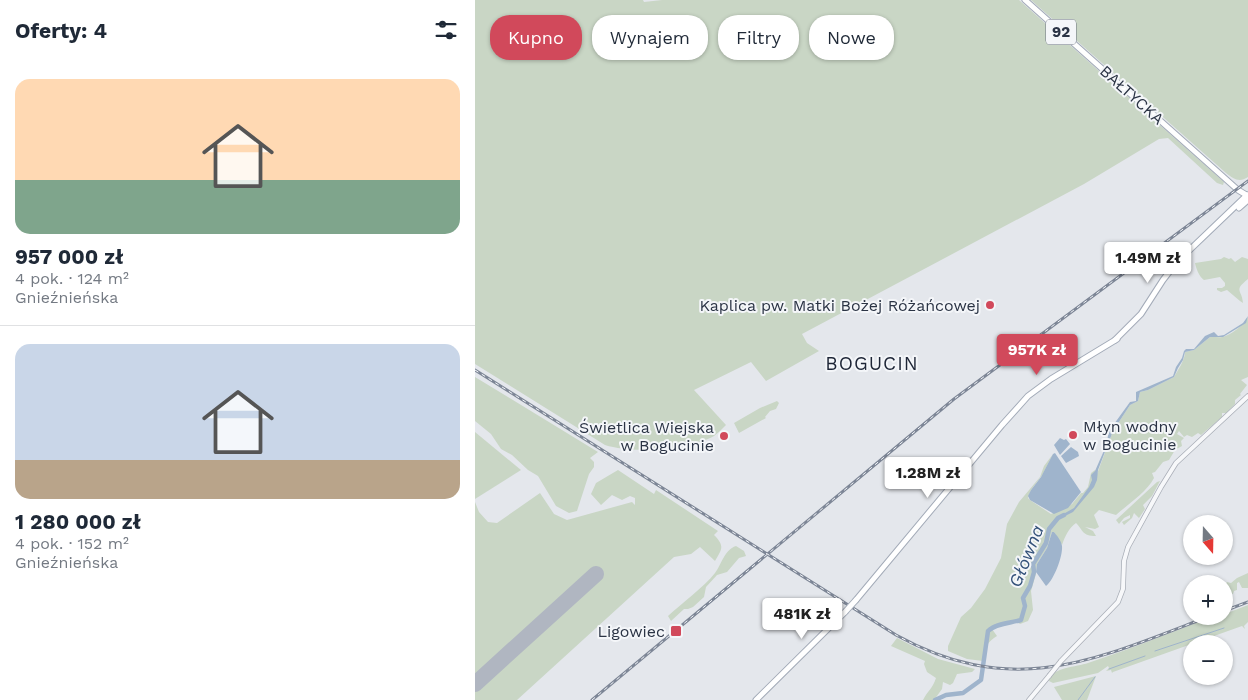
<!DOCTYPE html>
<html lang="pl">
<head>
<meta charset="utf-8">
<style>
	body { margin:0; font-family:"Work Sans",sans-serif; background:#f2f2f3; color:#1f2937; height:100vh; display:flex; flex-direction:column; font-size:19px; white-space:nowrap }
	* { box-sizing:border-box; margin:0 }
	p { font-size:16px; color:#747a83 }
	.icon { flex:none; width:28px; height:28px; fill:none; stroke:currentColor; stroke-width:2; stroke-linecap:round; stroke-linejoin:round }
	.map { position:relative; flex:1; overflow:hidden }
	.side { display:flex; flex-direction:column; background:#fff; width:475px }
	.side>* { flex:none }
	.hud { position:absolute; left:15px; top:15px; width:475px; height:45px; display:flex; gap:10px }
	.needle { width:32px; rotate:160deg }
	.buttons { position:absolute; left:708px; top:515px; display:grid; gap:10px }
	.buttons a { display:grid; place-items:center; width:50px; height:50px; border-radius:50%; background:#fff; box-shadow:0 1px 4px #0004; font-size:25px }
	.price { position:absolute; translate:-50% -42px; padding:0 11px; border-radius:5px; background:#fff; color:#222; font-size:16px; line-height:32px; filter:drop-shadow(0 1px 2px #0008) }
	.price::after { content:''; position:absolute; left:50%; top:30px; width:15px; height:11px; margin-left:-8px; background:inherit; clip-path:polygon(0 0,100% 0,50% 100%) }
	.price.on { background:#d1495b; color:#fff }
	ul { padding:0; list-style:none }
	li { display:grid; align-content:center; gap:10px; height:265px; padding:0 15px }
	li+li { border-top:1px solid #e0e1e3 }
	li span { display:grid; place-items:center; height:155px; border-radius:15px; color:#555 }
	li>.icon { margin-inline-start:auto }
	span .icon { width:90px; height:90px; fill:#fffc; stroke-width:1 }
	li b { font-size:21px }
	h2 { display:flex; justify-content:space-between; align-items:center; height:60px; padding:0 15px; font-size:21px }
	.pill { padding:0 18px; border-radius:20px; background:#fff; box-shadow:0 1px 4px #0004; font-size:18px; line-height:45px }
	.pill.on { background:#d1495b; color:#fff }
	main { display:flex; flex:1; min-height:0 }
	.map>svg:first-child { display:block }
	.green { fill:#c9d6c5 }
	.water { fill:#9fb4cc }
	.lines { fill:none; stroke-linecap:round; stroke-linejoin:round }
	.stream { stroke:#9fb4cc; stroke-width:1 }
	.river { stroke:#9fb4cc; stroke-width:4.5 }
	.runway { stroke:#b0b6c1; stroke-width:16 }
	.minor-casing { stroke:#a9aeb7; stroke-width:5.5 }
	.major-casing { stroke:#a3abb8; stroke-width:7 }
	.minor { stroke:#f7f8fa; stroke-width:4 }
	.major { stroke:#fff; stroke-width:5 }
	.rail-casing { stroke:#7d8696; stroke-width:3 }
	.rail { stroke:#f4f6f9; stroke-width:1; stroke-dasharray:4; stroke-linecap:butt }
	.minor-bridge-casing { stroke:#a9aeb7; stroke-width:5.5; stroke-linecap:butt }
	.major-bridge-casing { stroke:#a3abb8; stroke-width:7; stroke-linecap:butt }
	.minor-bridge { stroke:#f7f8fa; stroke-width:4 }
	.major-bridge { stroke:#fff; stroke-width:5 }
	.poi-dot { fill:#d1495b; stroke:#f4f6f9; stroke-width:2 }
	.labels { text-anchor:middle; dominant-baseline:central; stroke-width:4; stroke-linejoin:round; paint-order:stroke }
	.shield { fill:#f4f6f9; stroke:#676e7b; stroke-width:1 }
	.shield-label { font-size:15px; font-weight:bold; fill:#2b3445 }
	.street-label { font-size:16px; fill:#2b3445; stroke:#f4f6f9 }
	.poi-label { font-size:16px; fill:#2b3445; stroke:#f4f6f9; text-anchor:end }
	.water-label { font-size:18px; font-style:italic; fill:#34527a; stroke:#f4f6f9 }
	.quarter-label { font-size:19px; letter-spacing:1px; fill:#1d2536; stroke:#f4f6f9 }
</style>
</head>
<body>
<main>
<section class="side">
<h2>Oferty: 4<svg class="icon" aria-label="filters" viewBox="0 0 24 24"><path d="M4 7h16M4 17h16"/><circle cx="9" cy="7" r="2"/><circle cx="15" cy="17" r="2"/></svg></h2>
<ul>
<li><span style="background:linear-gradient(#ffd9b3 65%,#7fa58c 0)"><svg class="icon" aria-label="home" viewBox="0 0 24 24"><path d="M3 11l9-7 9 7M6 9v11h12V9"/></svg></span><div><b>957 000 zł</b><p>4 pok. · 124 m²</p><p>Gnieźnieńska</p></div></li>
<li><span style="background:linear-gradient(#c9d6e8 75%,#b9a48a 0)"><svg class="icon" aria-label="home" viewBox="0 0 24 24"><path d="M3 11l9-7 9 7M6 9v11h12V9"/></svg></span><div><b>1 280 000 zł</b><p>4 pok. · 152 m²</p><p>Gnieźnieńska</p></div></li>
</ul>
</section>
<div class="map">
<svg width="773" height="700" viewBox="0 0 773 700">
	<rect width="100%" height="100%" fill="#e4e7ec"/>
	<g class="green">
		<path d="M0,0H168L169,2L187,0H544L749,182L748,185L742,183L693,138L684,139L609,184L327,334L332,343L344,351L291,381L276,362L219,390L251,425C247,429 243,433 239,436C213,450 158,454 130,445L0,364Z"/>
		<path d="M556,0H773V177C764,183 759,179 751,173Z"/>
		<path d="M749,257L754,259L756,258L760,262L767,257L773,259V279C758,291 767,289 768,303L765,301L752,290L746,292L742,290V288H747L750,286V283L745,277L729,280C724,277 721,268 720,263L746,259Z"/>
		<path d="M773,317V377L766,380L772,385L765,394L766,395L760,400V404L751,413H747V417L726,435L723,433L717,437L712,435L709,437L704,431L702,434L709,438L706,441L707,446L700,450L694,460L688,462L680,472L677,473L679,478C671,493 653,504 641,515L624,510L619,515L624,527L620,529L610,527L618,531L621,536C607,536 608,530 601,523C594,528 590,536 587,545L579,532H577L572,548L562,564L561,574L556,591L558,610L553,621L545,624L542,622L530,624L517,629L522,636C511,643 510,648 508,661L492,659L473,651V646L486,617L496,608L510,589L526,558L532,524L544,502L565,477L569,466L578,454L568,474L556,490L553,498L555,500L576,514L597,504L606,493H608L613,487L616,473L620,470L622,474L638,431L655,405L663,401L665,392L673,390L699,377C703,370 710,360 710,352L719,350L735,337C739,336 743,338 747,337C756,335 769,325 773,317Z"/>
		<polygon points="0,377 123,452 115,458 119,462 119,467 114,474 102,511 94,513 81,506 63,476 53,470 37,455 26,449 16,434 0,421"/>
		<polygon points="302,401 304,403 301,409 295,411 290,417 291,418 264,433 259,423 285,408"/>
		<polygon points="0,432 46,470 0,499"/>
		<path d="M143,470L179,494L181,490L243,531L239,535C250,546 247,549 240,561L225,547L216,554L199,557L42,700H0V502L4,512L13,522L22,523L65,493L79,514L92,520L157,502L160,505V498L155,496L147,500L137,495L126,505L116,494L121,483Z"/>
		<polygon points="685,481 677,496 668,505 670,509 664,518 659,513 657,518 649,525 647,522 655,518 655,515 649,518 644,524 641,520 682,482"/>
		<path d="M261,546L269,551L271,556L264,558L252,572L242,575L231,587L229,597L218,607L213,609H209L196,621L193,616C206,604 229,587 240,573C247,564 249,550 261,546Z"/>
		<polygon points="773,573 773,588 767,588 764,582 762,583 762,590 759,591 758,594 754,593 754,589 751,589 751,597 749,598 749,585 752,582 756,583 762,578"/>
		<path d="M773,605V622L769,626L770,629L767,626L638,672L637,673L636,670L631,671L634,668L633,666L623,673L578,683L574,681C576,667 602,667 613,663C656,649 697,632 739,616H749V613L754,611L755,612Z"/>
		<path d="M422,638L463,659L500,669L497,672L482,674L478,683L475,685L468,682L467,689L459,700H448C453,690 457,690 461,678L452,672L449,664L450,661L416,646Z"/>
		<polygon points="621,676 612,700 587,700 579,687"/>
	</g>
	<g class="water">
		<polygon points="773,316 771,323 748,337 735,337 719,350 710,352 708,360 703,368 699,377 673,390 665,392 663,401 655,405 638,431 623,470 622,480 619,487 598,512 584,519 583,517 599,508 614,487 617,480 616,475 620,471 631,446 634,431 655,402 661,401 661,392 698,376 701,367 707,358 709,351 711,349 719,349 730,336 739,332 743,336 749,335 768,323"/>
		<polygon points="585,438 589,440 591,439 595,444 585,455 579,445"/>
		<polygon points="596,447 603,452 604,456 591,463 586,456"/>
		<polygon points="580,453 606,492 593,508 579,514 555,500 553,496 556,490 566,477 578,454"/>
		<path d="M577,532H579C582,536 586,540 587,546C588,556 579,580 571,586L561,572L562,564L572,548Z"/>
	</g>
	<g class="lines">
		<g class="stream">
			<polyline points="680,651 749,628"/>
			<polyline points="634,669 670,656"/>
			<polyline points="603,700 620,677"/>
		</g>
		<path class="river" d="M460,700L471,695L488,693L506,680L513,631C521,623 536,623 546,620L550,606L548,598L555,586L559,572L558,564L571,543L574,529L583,518L589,515"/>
		<polyline class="runway" points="0,684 121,574"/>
		<g class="minor-casing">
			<g id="minor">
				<polyline points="586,661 643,602 648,589 649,561 653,547 686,487 701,463 773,396"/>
				<polyline points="554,700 574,676"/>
			</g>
		</g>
		<g class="major-casing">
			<g id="major">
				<polyline points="550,0 763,190 773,196"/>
				<polyline points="764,208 773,200"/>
				<polyline points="640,340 666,314 688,280 701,263 772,195"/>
				<polyline points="381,600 527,425 553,396 576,379 642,339"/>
				<polyline points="281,700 370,612"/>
			</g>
		</g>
		<use href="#minor" class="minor"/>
		<use href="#major" class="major"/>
		<g class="rail-casing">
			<g id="rail">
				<path d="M0,370L421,635C539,700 620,660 735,616"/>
				<polyline points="749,611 773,602"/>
				<polyline points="117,700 479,399 773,181"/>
			</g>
		</g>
		<use href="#rail" class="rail"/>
		<g class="minor-bridge-casing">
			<polyline id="minor-bridge" points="574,676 586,661"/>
		</g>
		<g class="major-bridge-casing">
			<polyline id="major-bridge" points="370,612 381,600"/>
		</g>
		<use href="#minor-bridge" class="minor-bridge"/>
		<use href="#major-bridge" class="major-bridge"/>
	</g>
	<g class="poi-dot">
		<circle cx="515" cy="305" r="5"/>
		<circle cx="598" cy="435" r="5"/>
		<circle cx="249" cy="436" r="5"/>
		<rect x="195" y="625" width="12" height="12" rx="2.5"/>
	</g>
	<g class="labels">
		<rect class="shield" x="571" y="19.5" width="30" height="25" rx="4"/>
		<g class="shield-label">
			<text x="586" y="32">92</text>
		</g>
		<g class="street-label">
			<text transform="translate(657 95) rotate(42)">BAŁTYCKA</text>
		</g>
		<g class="poi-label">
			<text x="505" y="305">Kaplica pw. Matki Bożej Różańcowej</text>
			<text x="608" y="426" text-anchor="start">Młyn wodny<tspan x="608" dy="18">w Bogucinie</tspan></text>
			<text x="239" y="427">Świetlica Wiejska<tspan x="239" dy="18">w Bogucinie</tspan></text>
			<text x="190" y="631">Ligowiec</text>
		</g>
		<g class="water-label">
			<text transform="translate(551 556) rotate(-68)">Główna</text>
		</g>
		<g class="quarter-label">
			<text x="397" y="363">BOGUCIN</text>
		</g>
	</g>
</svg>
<div class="buttons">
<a><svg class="needle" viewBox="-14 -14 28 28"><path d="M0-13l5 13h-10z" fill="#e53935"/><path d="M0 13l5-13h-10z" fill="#747a83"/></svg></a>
<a>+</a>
<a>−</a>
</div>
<b class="price" style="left:673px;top:284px">1.49M zł</b>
<b class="price on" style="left:562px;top:376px">957K zł</b>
<b class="price" style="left:453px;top:499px">1.28M zł</b>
<b class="price" style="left:327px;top:640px">481K zł</b>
<div class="hud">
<a class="pill on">Kupno</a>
<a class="pill">Wynajem</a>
<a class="pill">Filtry</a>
<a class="pill">Nowe</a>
</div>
</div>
</main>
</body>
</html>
